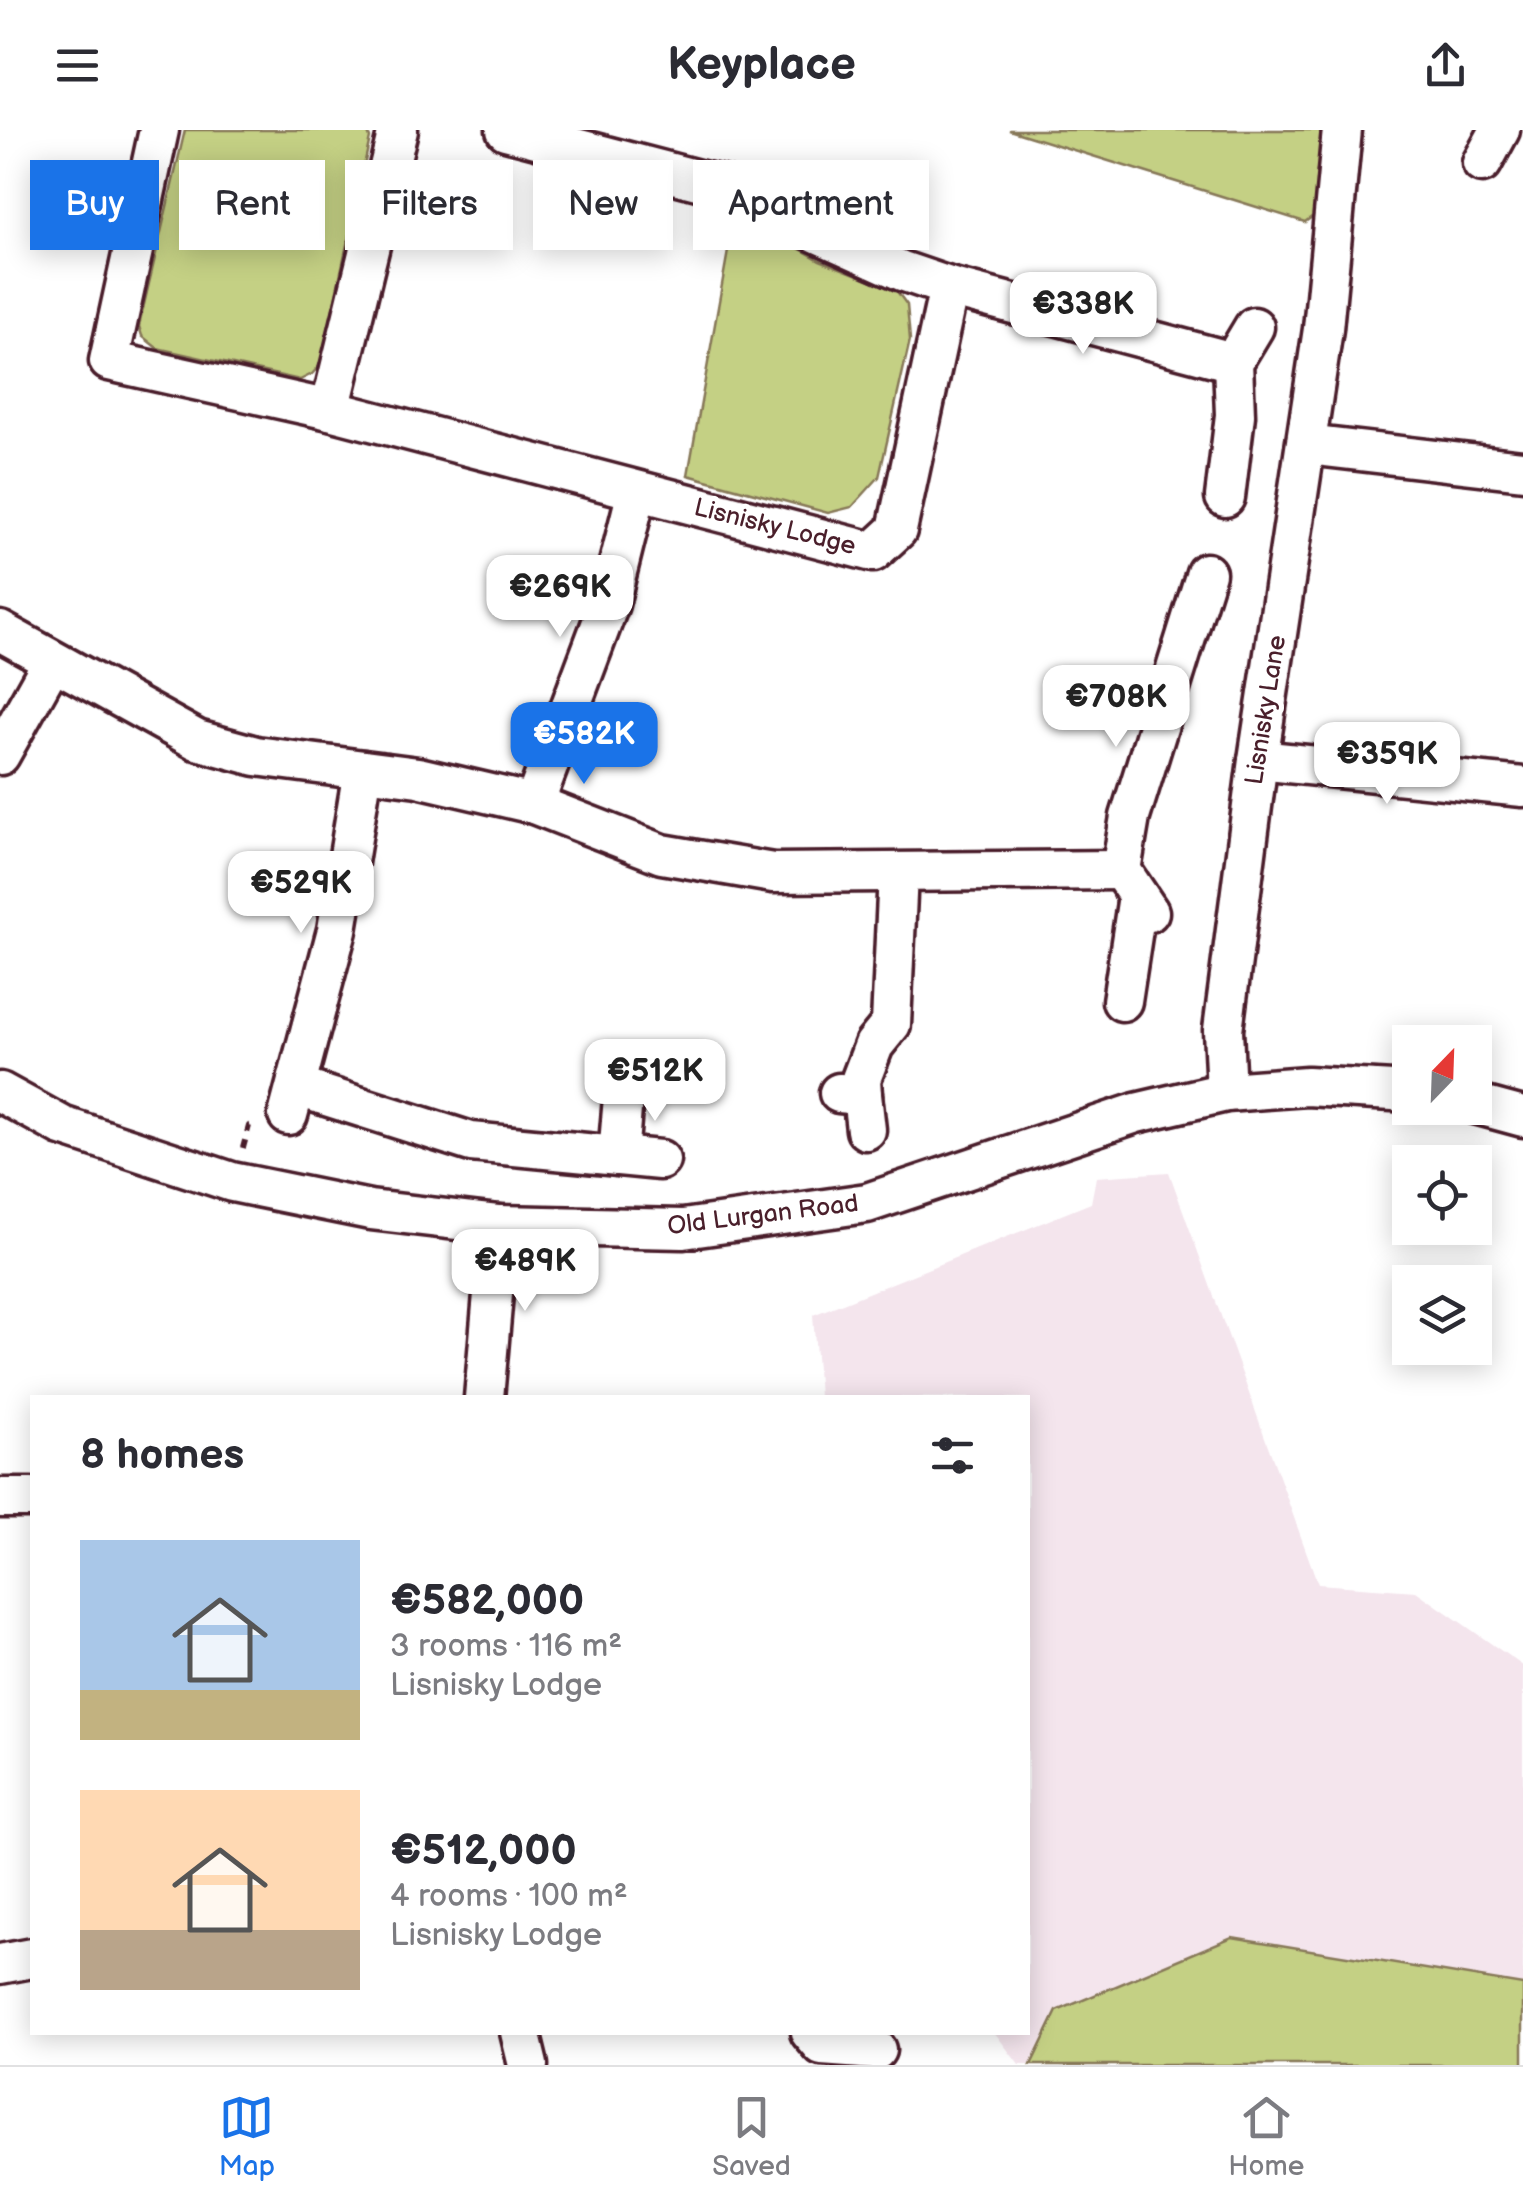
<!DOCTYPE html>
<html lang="en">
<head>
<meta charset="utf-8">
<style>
	body { margin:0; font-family:"Balsamiq Sans",sans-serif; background:#f7f7f7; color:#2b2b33; height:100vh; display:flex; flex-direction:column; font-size:38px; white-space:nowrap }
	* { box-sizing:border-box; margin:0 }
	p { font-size:32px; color:#7c7c81 }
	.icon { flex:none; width:55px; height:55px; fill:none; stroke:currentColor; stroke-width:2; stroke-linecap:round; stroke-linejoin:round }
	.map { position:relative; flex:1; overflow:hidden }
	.sheet { position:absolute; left:30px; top:1265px; width:1000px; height:640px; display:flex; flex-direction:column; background:#fff; border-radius:0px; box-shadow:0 5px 25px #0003 }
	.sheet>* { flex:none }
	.hud { position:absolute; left:30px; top:30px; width:1000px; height:90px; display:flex; gap:20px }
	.needle { width:65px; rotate:23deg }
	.controls { position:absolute; left:1392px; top:895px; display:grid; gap:20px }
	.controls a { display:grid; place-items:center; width:100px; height:100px; border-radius:0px; background:#fff; box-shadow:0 5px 25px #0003; font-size:50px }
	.price { position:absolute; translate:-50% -85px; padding:0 22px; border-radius:20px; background:#fff; color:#222; font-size:32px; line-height:65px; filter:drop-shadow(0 2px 5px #0008) }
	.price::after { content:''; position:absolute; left:50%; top:60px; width:30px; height:22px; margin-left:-15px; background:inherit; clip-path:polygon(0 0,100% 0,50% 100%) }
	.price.selected { background:#1a73e8; color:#fff }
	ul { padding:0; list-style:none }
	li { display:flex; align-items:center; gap:30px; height:250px; padding:0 50px }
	li span { display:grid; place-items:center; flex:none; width:280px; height:200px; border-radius:0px; color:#555 }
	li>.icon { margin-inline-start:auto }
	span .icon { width:120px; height:120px; fill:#fffc; stroke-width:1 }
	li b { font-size:42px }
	h2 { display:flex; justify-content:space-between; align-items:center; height:120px; padding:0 50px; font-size:42px }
	.chip { padding:0 35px; border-radius:0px; background:#fff; box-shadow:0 5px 25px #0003; font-size:35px; line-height:90px }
	.chip.selected { background:#1a73e8; color:#fff }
	header { display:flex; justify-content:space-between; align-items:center; height:130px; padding:0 50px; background:#fff; font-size:45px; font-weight:700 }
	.tab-bar { display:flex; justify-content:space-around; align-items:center; height:140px; border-top:2px solid #e1e1e2; background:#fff; font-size:28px; color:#7c7c81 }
	.tab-bar a { display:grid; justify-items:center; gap:5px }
	.tab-bar .selected { color:#1a73e8 }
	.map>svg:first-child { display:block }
	.built { fill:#f4e5ed }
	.green { fill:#c4d084; stroke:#877858; stroke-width:2.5 }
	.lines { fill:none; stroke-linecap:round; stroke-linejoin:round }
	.minor-casing { stroke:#4a1f2b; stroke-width:45 }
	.path { stroke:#4a1f2b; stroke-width:6; stroke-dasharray:8 8; stroke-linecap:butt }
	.minor { stroke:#fff; stroke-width:38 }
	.labels { text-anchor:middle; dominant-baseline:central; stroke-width:10; stroke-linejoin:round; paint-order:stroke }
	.street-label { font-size:25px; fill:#4a1f2b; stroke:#fff }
</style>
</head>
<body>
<header><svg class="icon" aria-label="menu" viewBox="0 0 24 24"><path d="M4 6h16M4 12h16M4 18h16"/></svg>Keyplace<svg class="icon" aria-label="share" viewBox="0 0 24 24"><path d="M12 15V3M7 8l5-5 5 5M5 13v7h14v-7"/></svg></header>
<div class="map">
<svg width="1523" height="1935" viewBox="0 0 1523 1935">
	<rect width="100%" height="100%" fill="#fff"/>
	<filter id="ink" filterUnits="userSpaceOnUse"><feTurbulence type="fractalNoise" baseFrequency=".01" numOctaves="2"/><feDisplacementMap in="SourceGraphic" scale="20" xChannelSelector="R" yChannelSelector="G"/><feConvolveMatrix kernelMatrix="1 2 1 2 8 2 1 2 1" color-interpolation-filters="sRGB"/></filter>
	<g filter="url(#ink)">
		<polygon class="built" points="1169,1042 1318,1454 1416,1461 1523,1536 1523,1855 1232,1807 1057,1881 1031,1935 1019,1935 995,1903 1028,1902 1028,1268 819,1267 813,1185 1091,1073 1096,1047"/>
		<g class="green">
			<polygon points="185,0 367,0 370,8 321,234 312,244 300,250 157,218 142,206 139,196"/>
			<polygon points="1009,0 1325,0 1317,83 1305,92"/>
			<polygon points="735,82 820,130 896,160 907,175 910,210 879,347 852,377 828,383 688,345"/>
			<polygon points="1232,1807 1523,1855 1523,1935 1031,1935 1057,1881"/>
		</g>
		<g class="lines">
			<g class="minor-casing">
				<g id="minor">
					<polyline points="159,0 109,231 330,280 873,422 897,400 949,157"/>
					<polyline points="506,0 744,62 802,96 902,141 949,157 1233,232"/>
					<polyline points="1482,33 1500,0"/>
					<polyline points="330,280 398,0"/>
					<polyline points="1307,315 1523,340"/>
					<polyline points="1225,367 1235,285 1233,232 1254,197"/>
					<polyline points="0,501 197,610 256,626 418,647 534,674 662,724 773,743 1121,740"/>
					<polyline points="0,625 52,532"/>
					<polyline points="1258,630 1523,657"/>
					<polyline points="534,674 609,474 637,361"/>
					<polyline points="1149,782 1121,740 1130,687 1206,443"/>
					<polyline points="1122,871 1138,766"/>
					<polyline points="298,957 471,1012 660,1030"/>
					<polyline points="0,962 62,996 232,1052 370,1080 499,1095 683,1099 867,1073 1136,983 1226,962 1307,956 1410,962"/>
					<polyline points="1226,962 1223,900 1258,630 1323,199 1342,0"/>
					<polyline points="839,963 862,965 866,1000"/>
					<polyline points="862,965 861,949 874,915 891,894 898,743"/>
					<polyline points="1475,974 1523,987"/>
					<polyline points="288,985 337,800 363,640"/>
					<polyline points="618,1026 624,956"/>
					<polyline points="484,1268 499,1095"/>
					<polyline points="0,1368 32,1368"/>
					<polyline points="0,1834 32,1828"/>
					<polyline points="520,1902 528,1935"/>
					<polyline points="810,1902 822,1916 876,1920"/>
				</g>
			</g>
			<polyline class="path" points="243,1018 249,996 254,995"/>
			<use href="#minor" class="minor"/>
		</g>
	</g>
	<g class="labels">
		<g class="street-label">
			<text transform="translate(775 397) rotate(14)">Lisnisky Lodge</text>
			<text transform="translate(1266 580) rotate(-81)">Lisnisky Lane</text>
			<text transform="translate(763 1085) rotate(-7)">Old Lurgan Road</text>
		</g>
	</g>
</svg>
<div class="controls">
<a><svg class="needle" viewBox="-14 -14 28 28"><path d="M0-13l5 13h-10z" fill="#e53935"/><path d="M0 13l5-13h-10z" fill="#7c7c81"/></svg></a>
<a><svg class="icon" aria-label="locate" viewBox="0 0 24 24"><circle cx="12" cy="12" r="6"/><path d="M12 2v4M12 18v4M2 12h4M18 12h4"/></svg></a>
<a><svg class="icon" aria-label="layers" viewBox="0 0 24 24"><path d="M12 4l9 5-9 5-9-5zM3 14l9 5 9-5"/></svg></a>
</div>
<b class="price" style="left:1083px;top:227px">€338K</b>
<b class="price" style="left:560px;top:510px">€269K</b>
<b class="price" style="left:1116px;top:620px">€708K</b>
<b class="price selected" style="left:584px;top:657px">€582K</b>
<b class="price" style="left:1387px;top:677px">€359K</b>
<b class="price" style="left:301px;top:806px">€529K</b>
<b class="price" style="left:655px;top:994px">€512K</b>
<b class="price" style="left:525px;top:1184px">€489K</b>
<div class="hud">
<a class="chip selected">Buy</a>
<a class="chip">Rent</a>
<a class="chip">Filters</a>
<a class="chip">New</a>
<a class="chip">Apartment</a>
</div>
<section class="sheet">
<h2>8 homes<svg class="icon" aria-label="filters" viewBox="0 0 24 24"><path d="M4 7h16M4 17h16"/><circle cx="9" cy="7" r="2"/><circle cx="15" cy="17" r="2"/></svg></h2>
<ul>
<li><span style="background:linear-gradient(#a9c7e8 75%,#c2b280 0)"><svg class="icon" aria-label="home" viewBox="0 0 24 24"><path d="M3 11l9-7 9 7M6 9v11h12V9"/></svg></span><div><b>€582,000</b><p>3 rooms · 116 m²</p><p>Lisnisky Lodge</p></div></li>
<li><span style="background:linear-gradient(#ffd9b3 70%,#b9a48a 0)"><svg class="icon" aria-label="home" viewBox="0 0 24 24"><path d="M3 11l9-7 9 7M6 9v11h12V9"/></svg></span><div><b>€512,000</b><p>4 rooms · 100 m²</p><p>Lisnisky Lodge</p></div></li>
</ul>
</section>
</div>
<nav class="tab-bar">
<a class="selected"><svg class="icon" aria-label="map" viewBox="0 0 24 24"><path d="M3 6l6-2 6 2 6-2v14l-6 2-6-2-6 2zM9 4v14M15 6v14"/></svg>Map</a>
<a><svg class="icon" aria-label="saved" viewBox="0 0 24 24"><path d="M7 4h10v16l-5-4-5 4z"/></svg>Saved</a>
<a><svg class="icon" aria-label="home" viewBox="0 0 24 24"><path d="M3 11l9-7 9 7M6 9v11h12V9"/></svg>Home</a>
</nav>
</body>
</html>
